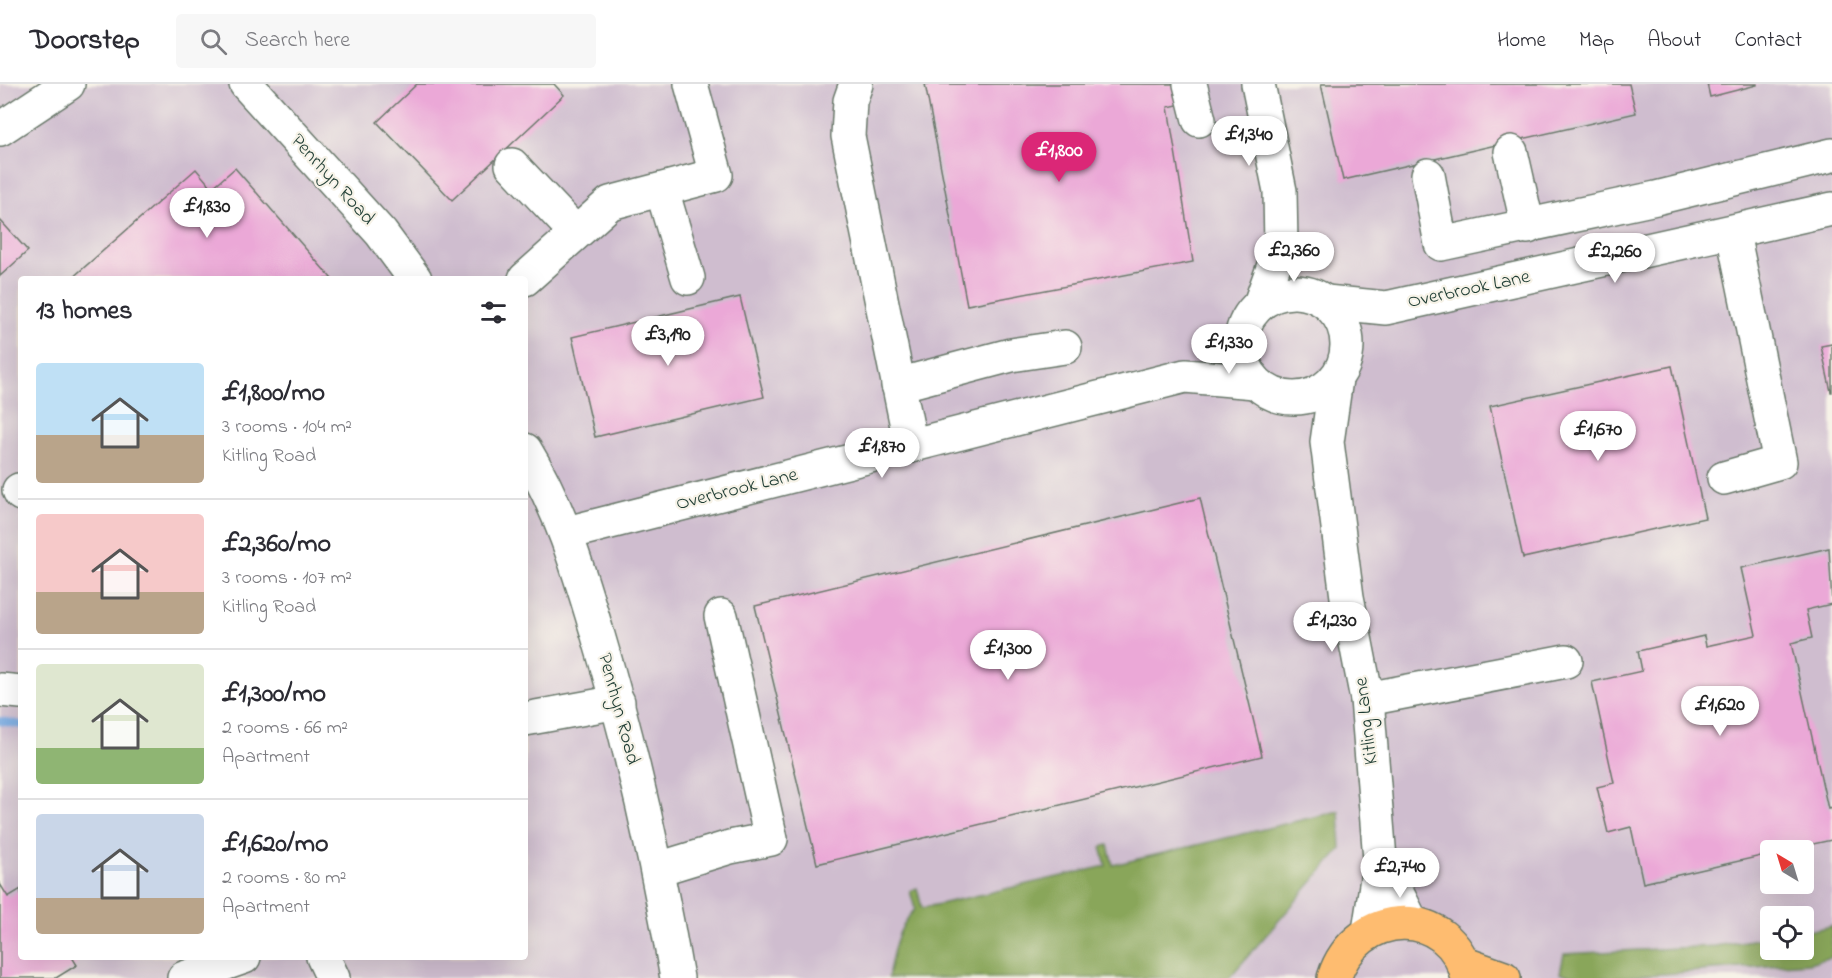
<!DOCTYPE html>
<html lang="en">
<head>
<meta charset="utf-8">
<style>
	body { margin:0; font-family:"Indie Flower",sans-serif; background:#f7f7f7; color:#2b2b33; height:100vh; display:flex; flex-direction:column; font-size:22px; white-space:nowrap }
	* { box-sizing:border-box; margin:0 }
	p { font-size:20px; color:#7c7c81 }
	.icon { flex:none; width:33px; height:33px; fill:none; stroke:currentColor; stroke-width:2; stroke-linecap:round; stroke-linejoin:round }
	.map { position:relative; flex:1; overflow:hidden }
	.details { position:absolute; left:18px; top:192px; width:510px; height:684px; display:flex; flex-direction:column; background:#fff; border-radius:6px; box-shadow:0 6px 24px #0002 }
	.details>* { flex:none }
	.needle { width:39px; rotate:322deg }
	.tools { position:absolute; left:1760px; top:756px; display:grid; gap:12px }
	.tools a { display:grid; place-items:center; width:54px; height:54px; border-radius:6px; background:#fff; box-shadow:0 6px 24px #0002; font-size:30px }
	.price { position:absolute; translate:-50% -51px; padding:0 14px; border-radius:21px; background:#fff; color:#222; font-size:20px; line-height:39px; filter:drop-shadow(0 2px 3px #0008) }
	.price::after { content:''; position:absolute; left:50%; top:36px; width:18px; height:14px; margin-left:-9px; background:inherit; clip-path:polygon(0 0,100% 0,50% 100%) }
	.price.active { background:#db2777; color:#fff }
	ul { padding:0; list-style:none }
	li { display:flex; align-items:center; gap:18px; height:150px; padding:0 18px }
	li+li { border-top:2px solid #e1e1e2 }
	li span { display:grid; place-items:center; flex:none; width:168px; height:120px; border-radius:6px; color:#555 }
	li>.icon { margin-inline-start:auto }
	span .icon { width:72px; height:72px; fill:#fffc; stroke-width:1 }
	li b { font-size:26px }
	h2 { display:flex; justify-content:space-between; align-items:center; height:72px; padding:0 18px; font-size:26px }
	header { display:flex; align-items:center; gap:36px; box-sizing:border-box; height:84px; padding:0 30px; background:#fff; border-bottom:2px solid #e1e1e2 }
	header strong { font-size:28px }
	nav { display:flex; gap:33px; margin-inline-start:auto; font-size:21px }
	.search { width:420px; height:54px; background:#f7f7f7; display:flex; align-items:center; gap:15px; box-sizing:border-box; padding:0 21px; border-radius:6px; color:#7c7c81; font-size:22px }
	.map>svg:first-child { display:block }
	.industrial { fill:#cfbdcf; fill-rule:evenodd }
	.forest { fill:#89a65a; stroke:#547247; stroke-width:1.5 }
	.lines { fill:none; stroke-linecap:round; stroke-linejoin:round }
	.stream { stroke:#75a8e1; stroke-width:8 }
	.building { fill:#eba8d7 }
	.minor-casing { stroke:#69786a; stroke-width:36 }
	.major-casing { stroke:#69786a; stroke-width:36 }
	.minor { stroke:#fff; stroke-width:33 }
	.major { stroke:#febc70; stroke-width:33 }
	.labels { text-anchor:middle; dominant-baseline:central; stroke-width:4.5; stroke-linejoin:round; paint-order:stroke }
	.street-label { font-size:20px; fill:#1f3d34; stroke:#f7f3e8 }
</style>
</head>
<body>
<header>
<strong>Doorstep</strong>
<div class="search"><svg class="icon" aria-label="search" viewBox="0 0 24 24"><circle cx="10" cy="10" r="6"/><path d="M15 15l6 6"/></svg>Search here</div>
<nav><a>Home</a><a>Map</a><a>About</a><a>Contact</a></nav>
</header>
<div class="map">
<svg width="1832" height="894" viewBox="0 0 1832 894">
	<rect width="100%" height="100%" fill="#f7f3e8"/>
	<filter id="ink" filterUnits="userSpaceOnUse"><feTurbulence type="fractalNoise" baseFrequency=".0167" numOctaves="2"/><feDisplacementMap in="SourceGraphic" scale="12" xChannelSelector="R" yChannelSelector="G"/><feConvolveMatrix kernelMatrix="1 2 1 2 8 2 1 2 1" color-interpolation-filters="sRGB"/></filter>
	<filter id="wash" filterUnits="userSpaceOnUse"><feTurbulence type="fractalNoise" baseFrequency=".008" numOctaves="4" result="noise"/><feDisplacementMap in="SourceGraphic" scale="24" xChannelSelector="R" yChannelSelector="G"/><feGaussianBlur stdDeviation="1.35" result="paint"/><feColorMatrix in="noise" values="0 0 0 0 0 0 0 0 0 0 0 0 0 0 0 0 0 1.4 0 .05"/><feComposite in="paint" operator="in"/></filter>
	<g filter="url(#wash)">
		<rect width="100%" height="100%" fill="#f3e6cf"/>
		<path class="industrial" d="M0,0H1832V894H0ZM21,195H525V873H21ZM1770,766H1803V800H1770ZM1770,832H1803V866H1770Z"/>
		<g class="forest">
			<path d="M1339,727L1341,765L1229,894H888C893,867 896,846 915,825L910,807L917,804L922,824L1106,782L1101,763L1108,761L1113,781Z"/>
			<polygon points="1832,842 1832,873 1808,879 1610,894 1588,894 1560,889 1564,870 1715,862 1770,853 1770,866 1803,866 1803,848"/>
		</g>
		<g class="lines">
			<polyline class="stream" points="0,637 21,641"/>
		</g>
		<g id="blocks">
			<g class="building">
				<polygon points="417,0 554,0 564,11 452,116 377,38"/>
				<polygon points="925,0 1183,0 1187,19 1168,23 1193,178 967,221"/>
				<polygon points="1321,0 1629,0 1636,29 1343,96"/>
				<polygon points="1707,0 1757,0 1757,1 1710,13"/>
				<polygon points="235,84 332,195 71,195 196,85 212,104"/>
				<polygon points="0,136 28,167 0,192"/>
				<polygon points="740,213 764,313 595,353 572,253"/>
				<polygon points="1832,260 1832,308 1831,308 1821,262"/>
				<polygon points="1672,282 1705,434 1523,474 1490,322"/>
				<polygon points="1200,414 1262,672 817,780 755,522"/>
				<polygon points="1829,464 1832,520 1806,526 1812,554 1791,559 1828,725 1832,724 1832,756 1785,766 1770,766 1770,770 1643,799 1631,743 1608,749 1597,703 1614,699 1592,598 1642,587 1638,567 1704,552 1706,562 1756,551 1741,484"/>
				<polygon points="0,800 8,813 21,805 21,873 72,873 77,881 56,894 0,894"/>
			</g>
		</g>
	</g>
	<g filter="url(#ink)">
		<use href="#blocks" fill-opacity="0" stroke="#69786a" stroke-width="1.5"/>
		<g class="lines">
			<g class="minor-casing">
				<g id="minor">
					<polyline points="246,0 381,149 415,195"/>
					<polyline points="856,0 850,17 848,52 911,362"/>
					<polyline points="1190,0 1199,36"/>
					<polyline points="1258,0 1280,107 1281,162 1260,220"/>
					<polyline points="0,45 68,0"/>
					<polyline points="1511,68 1528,143"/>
					<polyline points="512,81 576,149"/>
					<polyline points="1428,91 1441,160 1656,114 1832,71"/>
					<polyline points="662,106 688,194"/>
					<polyline points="525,195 610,119 716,91 691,0"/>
					<circle cx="1294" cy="261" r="53"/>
					<polyline points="1326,218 1386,224 1832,125"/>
					<polyline points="1336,295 1327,358 1347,513 1367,615 1380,775 1369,847"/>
					<polyline points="898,301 1011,271 1065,263"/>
					<path d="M525,366C560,423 578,484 597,548C631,662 657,777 677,894"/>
					<polyline points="1724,394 1780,378 1733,149"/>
					<polyline points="19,406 21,410"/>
					<polyline points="567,449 1185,292 1255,298"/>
					<polyline points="0,606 21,608"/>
					<polyline points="1367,615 1566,577"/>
					<polyline points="525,635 618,618"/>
					<polyline points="1380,775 1412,839"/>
					<polyline points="658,785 730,763 771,755 721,532"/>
					<polyline points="323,873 333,894"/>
					<polyline points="184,894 244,873"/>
				</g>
			</g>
			<g class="major-casing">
				<g id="major">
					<polyline points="1465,880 1504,894"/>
					<path d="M1334,894C1357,823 1450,819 1468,894"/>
				</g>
			</g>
			<use href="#minor" class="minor"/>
			<use href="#major" class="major"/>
		</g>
	</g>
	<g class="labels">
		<g class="street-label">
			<text transform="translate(332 96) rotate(48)">Penrhyn Road</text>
			<text transform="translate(1469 206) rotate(-12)">Overbrook Lane</text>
			<text transform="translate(737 406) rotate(-14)">Overbrook Lane</text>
			<text transform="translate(618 625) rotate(75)">Penrhyn Road</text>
			<text transform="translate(1367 637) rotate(-97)">Kitling Lane</text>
		</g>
	</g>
</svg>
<div class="tools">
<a><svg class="needle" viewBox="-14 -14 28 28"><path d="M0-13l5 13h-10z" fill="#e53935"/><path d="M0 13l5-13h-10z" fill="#7c7c81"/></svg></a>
<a><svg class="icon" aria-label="locate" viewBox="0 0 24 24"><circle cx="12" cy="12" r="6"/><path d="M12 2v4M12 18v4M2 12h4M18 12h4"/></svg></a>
</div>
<b class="price" style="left:1249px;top:83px">£1,340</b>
<b class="price active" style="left:1059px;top:99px">£1,800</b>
<b class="price" style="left:207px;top:155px">£1,830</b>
<b class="price" style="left:1294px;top:199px">£2,360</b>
<b class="price" style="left:1615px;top:200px">£2,260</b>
<b class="price" style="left:668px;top:283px">£3,190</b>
<b class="price" style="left:1229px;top:291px">£1,330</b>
<b class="price" style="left:1598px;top:378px">£1,670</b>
<b class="price" style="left:882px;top:395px">£1,870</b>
<b class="price" style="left:1332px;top:569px">£1,230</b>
<b class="price" style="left:1008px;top:597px">£1,300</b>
<b class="price" style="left:1720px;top:653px">£1,620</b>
<b class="price" style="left:1400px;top:815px">£2,740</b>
<section class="details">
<h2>13 homes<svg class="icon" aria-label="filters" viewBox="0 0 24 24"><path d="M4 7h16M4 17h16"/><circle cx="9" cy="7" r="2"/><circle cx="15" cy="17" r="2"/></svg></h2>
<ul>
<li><span style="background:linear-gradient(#bfe0f5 60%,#b9a48a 0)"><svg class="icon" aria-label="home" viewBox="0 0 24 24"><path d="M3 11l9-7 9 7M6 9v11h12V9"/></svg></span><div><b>£1,800/mo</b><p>3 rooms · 104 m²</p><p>Kitling Road</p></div></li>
<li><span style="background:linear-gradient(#f6c9c9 65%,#b9a48a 0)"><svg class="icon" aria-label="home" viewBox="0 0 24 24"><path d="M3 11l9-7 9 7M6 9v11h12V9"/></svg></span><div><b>£2,360/mo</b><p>3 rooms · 107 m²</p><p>Kitling Road</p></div></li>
<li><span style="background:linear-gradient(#dfe7d0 70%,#8fb573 0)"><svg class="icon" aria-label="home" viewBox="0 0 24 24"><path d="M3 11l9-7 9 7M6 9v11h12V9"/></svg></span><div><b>£1,300/mo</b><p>2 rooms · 66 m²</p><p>Apartment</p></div></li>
<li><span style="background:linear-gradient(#c9d6e8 70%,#b9a48a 0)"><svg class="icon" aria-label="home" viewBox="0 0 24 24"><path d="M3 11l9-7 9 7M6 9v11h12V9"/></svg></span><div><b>£1,620/mo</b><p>2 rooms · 80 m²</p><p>Apartment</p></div></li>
</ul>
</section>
</div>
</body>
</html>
